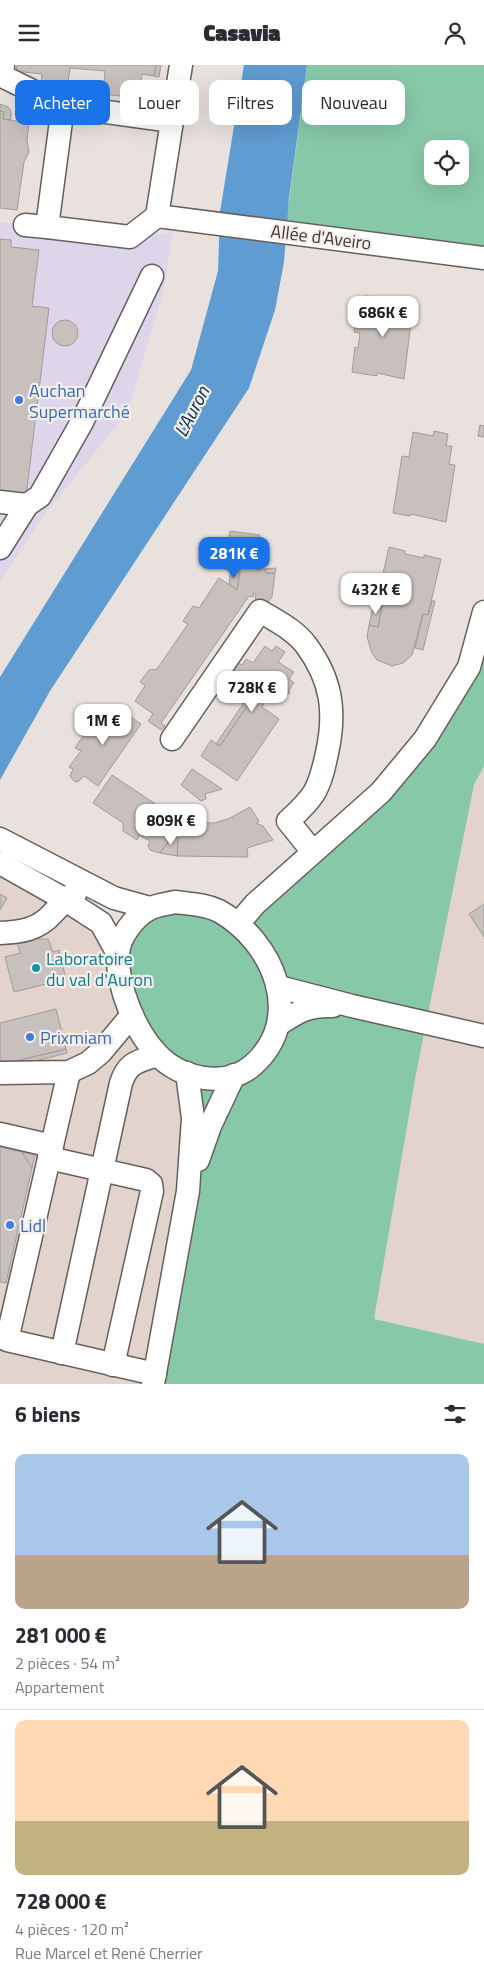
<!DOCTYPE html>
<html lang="fr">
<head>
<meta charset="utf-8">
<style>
	body { margin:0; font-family:"Titillium Web",sans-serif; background:#f7f7f7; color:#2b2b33; height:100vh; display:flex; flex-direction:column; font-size:19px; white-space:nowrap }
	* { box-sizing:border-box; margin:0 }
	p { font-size:16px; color:#7c7c81 }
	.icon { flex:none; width:28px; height:28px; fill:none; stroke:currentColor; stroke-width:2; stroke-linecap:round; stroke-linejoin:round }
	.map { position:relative; height:1319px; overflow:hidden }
	.details { display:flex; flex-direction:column; background:#fff; flex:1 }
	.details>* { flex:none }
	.banner { position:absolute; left:15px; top:15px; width:455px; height:45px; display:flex; gap:10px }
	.controls { position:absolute; left:424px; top:75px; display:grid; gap:10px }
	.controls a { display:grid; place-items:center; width:45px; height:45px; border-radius:10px; background:#fff; box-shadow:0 5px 20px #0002; font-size:25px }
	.price { position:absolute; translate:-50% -42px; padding:0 11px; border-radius:10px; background:#fff; color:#222; font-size:16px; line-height:32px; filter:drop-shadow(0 1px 2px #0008) }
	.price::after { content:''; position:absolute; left:50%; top:30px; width:15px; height:11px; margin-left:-8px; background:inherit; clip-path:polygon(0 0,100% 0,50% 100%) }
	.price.selected { background:#1a73e8; color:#fff }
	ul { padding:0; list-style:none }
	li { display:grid; align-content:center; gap:10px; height:265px; padding:0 15px }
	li+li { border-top:1px solid #e1e1e2 }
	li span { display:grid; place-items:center; height:155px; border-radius:10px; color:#555 }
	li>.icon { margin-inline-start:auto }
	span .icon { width:90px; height:90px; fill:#fffc; stroke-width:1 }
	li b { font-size:21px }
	h2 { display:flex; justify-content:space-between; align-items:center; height:60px; padding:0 15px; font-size:21px }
	.pill { padding:0 18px; border-radius:10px; background:#fff; box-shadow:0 5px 20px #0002; font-size:18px; line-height:45px }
	.pill.selected { background:#1a73e8; color:#fff }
	header { display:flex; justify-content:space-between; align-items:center; height:65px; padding:0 15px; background:#fff; font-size:22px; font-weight:800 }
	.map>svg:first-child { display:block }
	.commercial { fill:#ddd5ea }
	.built { fill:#e2d4cc }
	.green { fill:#87c8a8; fill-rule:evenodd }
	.water { fill:#5f9cd2 }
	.building { fill:#c7c0bc; stroke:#a29b97 }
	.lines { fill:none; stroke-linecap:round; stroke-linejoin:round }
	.minor-casing { stroke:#66605d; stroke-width:25 }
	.minor { stroke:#fff; stroke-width:22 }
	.shop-dot { fill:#3f7fe0; stroke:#f5eeea; stroke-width:2 }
	.culture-dot { fill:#0f9aa8; stroke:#f5eeea; stroke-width:2 }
	.labels { text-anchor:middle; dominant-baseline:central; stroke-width:4.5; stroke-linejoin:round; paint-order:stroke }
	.street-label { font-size:18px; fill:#3c3938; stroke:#f5eeea }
	.shop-label { font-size:18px; fill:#366cbe; stroke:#f5eeea; text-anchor:start }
	.culture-label { font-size:18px; fill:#0d838f; stroke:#f5eeea; text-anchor:start }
	.water-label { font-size:19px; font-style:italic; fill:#003154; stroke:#f5eeea }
</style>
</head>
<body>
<header><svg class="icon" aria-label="menu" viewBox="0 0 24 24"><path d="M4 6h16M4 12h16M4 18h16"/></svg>Casavia<svg class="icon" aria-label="person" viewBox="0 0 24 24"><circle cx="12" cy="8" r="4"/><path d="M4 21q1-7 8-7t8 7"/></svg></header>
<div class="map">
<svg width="484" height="1319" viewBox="0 0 484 1319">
	<rect width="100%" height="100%" fill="#e8e1dd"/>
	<polygon class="commercial" points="0,157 130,172 172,168 165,220 127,348 43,451 0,517"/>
	<g class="built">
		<polygon points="484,701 484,1279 373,1255 416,1009 474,720"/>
		<polygon points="0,798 101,858 174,1002 193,1053 153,1319 0,1319"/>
	</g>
	<g class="green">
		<path d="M307,0H484V193L285,167ZM432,84H460V111H432Z"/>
		<polygon points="484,547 484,701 474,720 416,1009 374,1254 484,1279 484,1319 153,1319 173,1213 189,1027 134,957 122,874 175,837 238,858 425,674"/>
	</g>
	<polygon class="water" points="244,0 307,0 289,133 284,197 275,245 249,323 50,626 0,715 0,612 191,305 218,206 220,147"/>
	<g class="building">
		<polygon points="17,0 156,0 154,11 142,9 140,23 131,22 129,32 103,29 105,6 70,3 67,25 41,21 42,9 16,6"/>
		<polygon points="156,0 161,0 159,12 154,11"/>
		<polygon points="0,39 8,42 11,46 11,55 3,54 4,47 0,46"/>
		<polygon points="0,46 4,47 3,54 29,58 27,75 29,87 24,97 17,145 0,143"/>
		<polygon points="0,174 11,175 11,182 39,185 32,241 49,243 26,431 0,428"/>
		<polygon points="366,231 384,233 383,237 390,238 391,232 407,233 406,240 413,241 404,314 377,308 377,311 352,307 355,282 358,283 360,268 354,267 356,254 363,254"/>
		<circle cx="65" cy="268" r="13"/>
		<polygon points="480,360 484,361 484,372 478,371"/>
		<polygon points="434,366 448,369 446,381 452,381 449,399 455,400 446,457 411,449 410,451 393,448 402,391 409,392 413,367 433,371"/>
		<polygon points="230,466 260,470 256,491 259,492 257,505 265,504 266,508 275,508 272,532 267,538 259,537 255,534 256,529 254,528 253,532 249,531 161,658 165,661 161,665 148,656 153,649 135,636 145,621 140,617 149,605 157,604 188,559 183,556 193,541 199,543 219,513 237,525 240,507 224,504"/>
		<polygon points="389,482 405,486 405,489 424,493 424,490 441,494 428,550 423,549 412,590 403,598 392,601 377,595 372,588 367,572 369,560 378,562 382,540 367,537 373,510 382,513"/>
		<polygon points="276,503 275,508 266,508 265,504"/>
		<polygon points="231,505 240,507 237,525 229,519"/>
		<polygon points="432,536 435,536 423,585 415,583 423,549 428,550"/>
		<polygon points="374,538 382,540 378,562 369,560"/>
		<polygon points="265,581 272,586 276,581 285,587 278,597 294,607 289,614 294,618 288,626 290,627 283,634 278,630 274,637 267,633 262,642 279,654 237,716 201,691 211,675 220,681 251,635 243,630 245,626 250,629 253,624 249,621 250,618 232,606 237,598 242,600 246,594 253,598"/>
		<polygon points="247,633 251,635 220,681 216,679"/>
		<polygon points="113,640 141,659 98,721 84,711 79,716 75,717 70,711 73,704 69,702 81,686 75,683 84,670 92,670"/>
		<polygon points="192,704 222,724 205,729 206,734 201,736 181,720"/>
		<polygon points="112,710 175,752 164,770 169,776 160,788 150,785 148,780 150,776 139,770 137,775 123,766 123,758 93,738"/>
		<polygon points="250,742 259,756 256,758 263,761 273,775 247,783 248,792 177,791 178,773 181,773 183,758 214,758 228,754"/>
		<polygon points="164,770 178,773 177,791 160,788 169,776"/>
		<polygon points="0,829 7,833 0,845"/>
		<polygon points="484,839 484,872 469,849"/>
		<polygon points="39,871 39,874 48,874 53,887 59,885 66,914 14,927 5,892 20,888 17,877"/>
		<polygon points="56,944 66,984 0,1000 0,958"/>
		<polygon points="66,984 67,988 0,1005 0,1000"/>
		<polygon points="0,1082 22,1087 32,1103 6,1218 0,1217"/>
		<polygon points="22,1087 35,1090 32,1103"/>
	</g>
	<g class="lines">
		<g class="minor-casing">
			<g id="minor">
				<polyline points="3,0 2,11 63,41 47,162 130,172 157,151 484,193"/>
				<polyline points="63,41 172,56 157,151"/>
				<polyline points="172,56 181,0"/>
				<polyline points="25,160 47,162"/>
				<polyline points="0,437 27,440 0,483"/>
				<polyline points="27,440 40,431 82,357 152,211"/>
				<path d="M172,674L260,546C276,556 295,565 306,580C332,615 336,647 327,688C324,702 321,716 314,728C307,739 298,747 288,756L313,787"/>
				<polyline points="0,774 114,833 150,843"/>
				<polyline points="0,798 64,834 101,858 118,889"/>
				<path d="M175,837C190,839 205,839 219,846C273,876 306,953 253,1000C226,1024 180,1014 157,989C135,966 117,922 118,889C119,872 134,852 149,844C156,840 167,839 175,837Z"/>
				<polyline points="238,859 255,839 381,727 425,674 469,602 484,547"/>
				<path d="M0,868C21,867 38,865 53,848C62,839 64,834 76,827"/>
				<polyline points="279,922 352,941 484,971"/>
				<path d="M279,959C299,946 309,940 333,941"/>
				<polyline points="69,1007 7,1275 155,1309"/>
				<polyline points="0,1008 69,1007 88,998 101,987 132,950"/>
				<polyline points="0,1069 52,1081"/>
				<polyline points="49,1093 146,1115 151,1119 152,1126 113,1300"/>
				<polyline points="198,1095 210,1061 234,1010"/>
				<path d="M62,1288L121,1018C128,997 137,997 157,990"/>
				<polyline points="153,1319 188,1126 193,1053 187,1008"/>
			</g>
		</g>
		<use href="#minor" class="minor"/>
	</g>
	<g class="shop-dot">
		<circle cx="19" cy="335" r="5"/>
		<circle cx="30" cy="972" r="5"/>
		<circle cx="10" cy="1160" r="5"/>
	</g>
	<circle class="culture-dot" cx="36" cy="903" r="5"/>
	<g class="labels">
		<g class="street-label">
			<text transform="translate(321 172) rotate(7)">Allée d'Aveiro</text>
		</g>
		<g class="shop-label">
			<text x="29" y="325">Auchan<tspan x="29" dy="21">Supermarché</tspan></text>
			<text x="40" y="972">Prixmiam</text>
			<text x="20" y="1160">Lidl</text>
		</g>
		<g class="culture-label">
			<text x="46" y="893">Laboratoire<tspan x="46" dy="21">du val d'Auron</tspan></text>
		</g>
		<g class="water-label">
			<text transform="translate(191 346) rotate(-63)">L'Auron</text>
		</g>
	</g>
</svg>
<div class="controls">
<a><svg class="icon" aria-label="locate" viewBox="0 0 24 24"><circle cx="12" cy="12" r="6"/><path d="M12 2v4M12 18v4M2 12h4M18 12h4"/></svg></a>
</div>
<b class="price" style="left:383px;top:273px">686K €</b>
<b class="price selected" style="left:234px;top:514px">281K €</b>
<b class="price" style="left:376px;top:550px">432K €</b>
<b class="price" style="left:252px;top:648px">728K €</b>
<b class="price" style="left:103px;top:681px">1M €</b>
<b class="price" style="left:171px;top:781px">809K €</b>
<div class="banner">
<a class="pill selected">Acheter</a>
<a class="pill">Louer</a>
<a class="pill">Filtres</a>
<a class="pill">Nouveau</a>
</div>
</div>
<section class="details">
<h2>6 biens<svg class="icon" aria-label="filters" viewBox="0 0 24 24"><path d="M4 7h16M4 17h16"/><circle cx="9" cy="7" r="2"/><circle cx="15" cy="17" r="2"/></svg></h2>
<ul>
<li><span style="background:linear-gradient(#a9c7e8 65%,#b9a48a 0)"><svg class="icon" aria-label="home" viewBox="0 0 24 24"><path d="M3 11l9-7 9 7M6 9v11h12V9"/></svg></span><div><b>281 000 €</b><p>2 pièces · 54 m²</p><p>Appartement</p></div></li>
<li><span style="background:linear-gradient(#ffd9b3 65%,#c2b280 0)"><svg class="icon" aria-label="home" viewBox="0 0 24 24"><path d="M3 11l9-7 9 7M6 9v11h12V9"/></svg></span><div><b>728 000 €</b><p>4 pièces · 120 m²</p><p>Rue Marcel et René Cherrier</p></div></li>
</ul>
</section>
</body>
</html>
